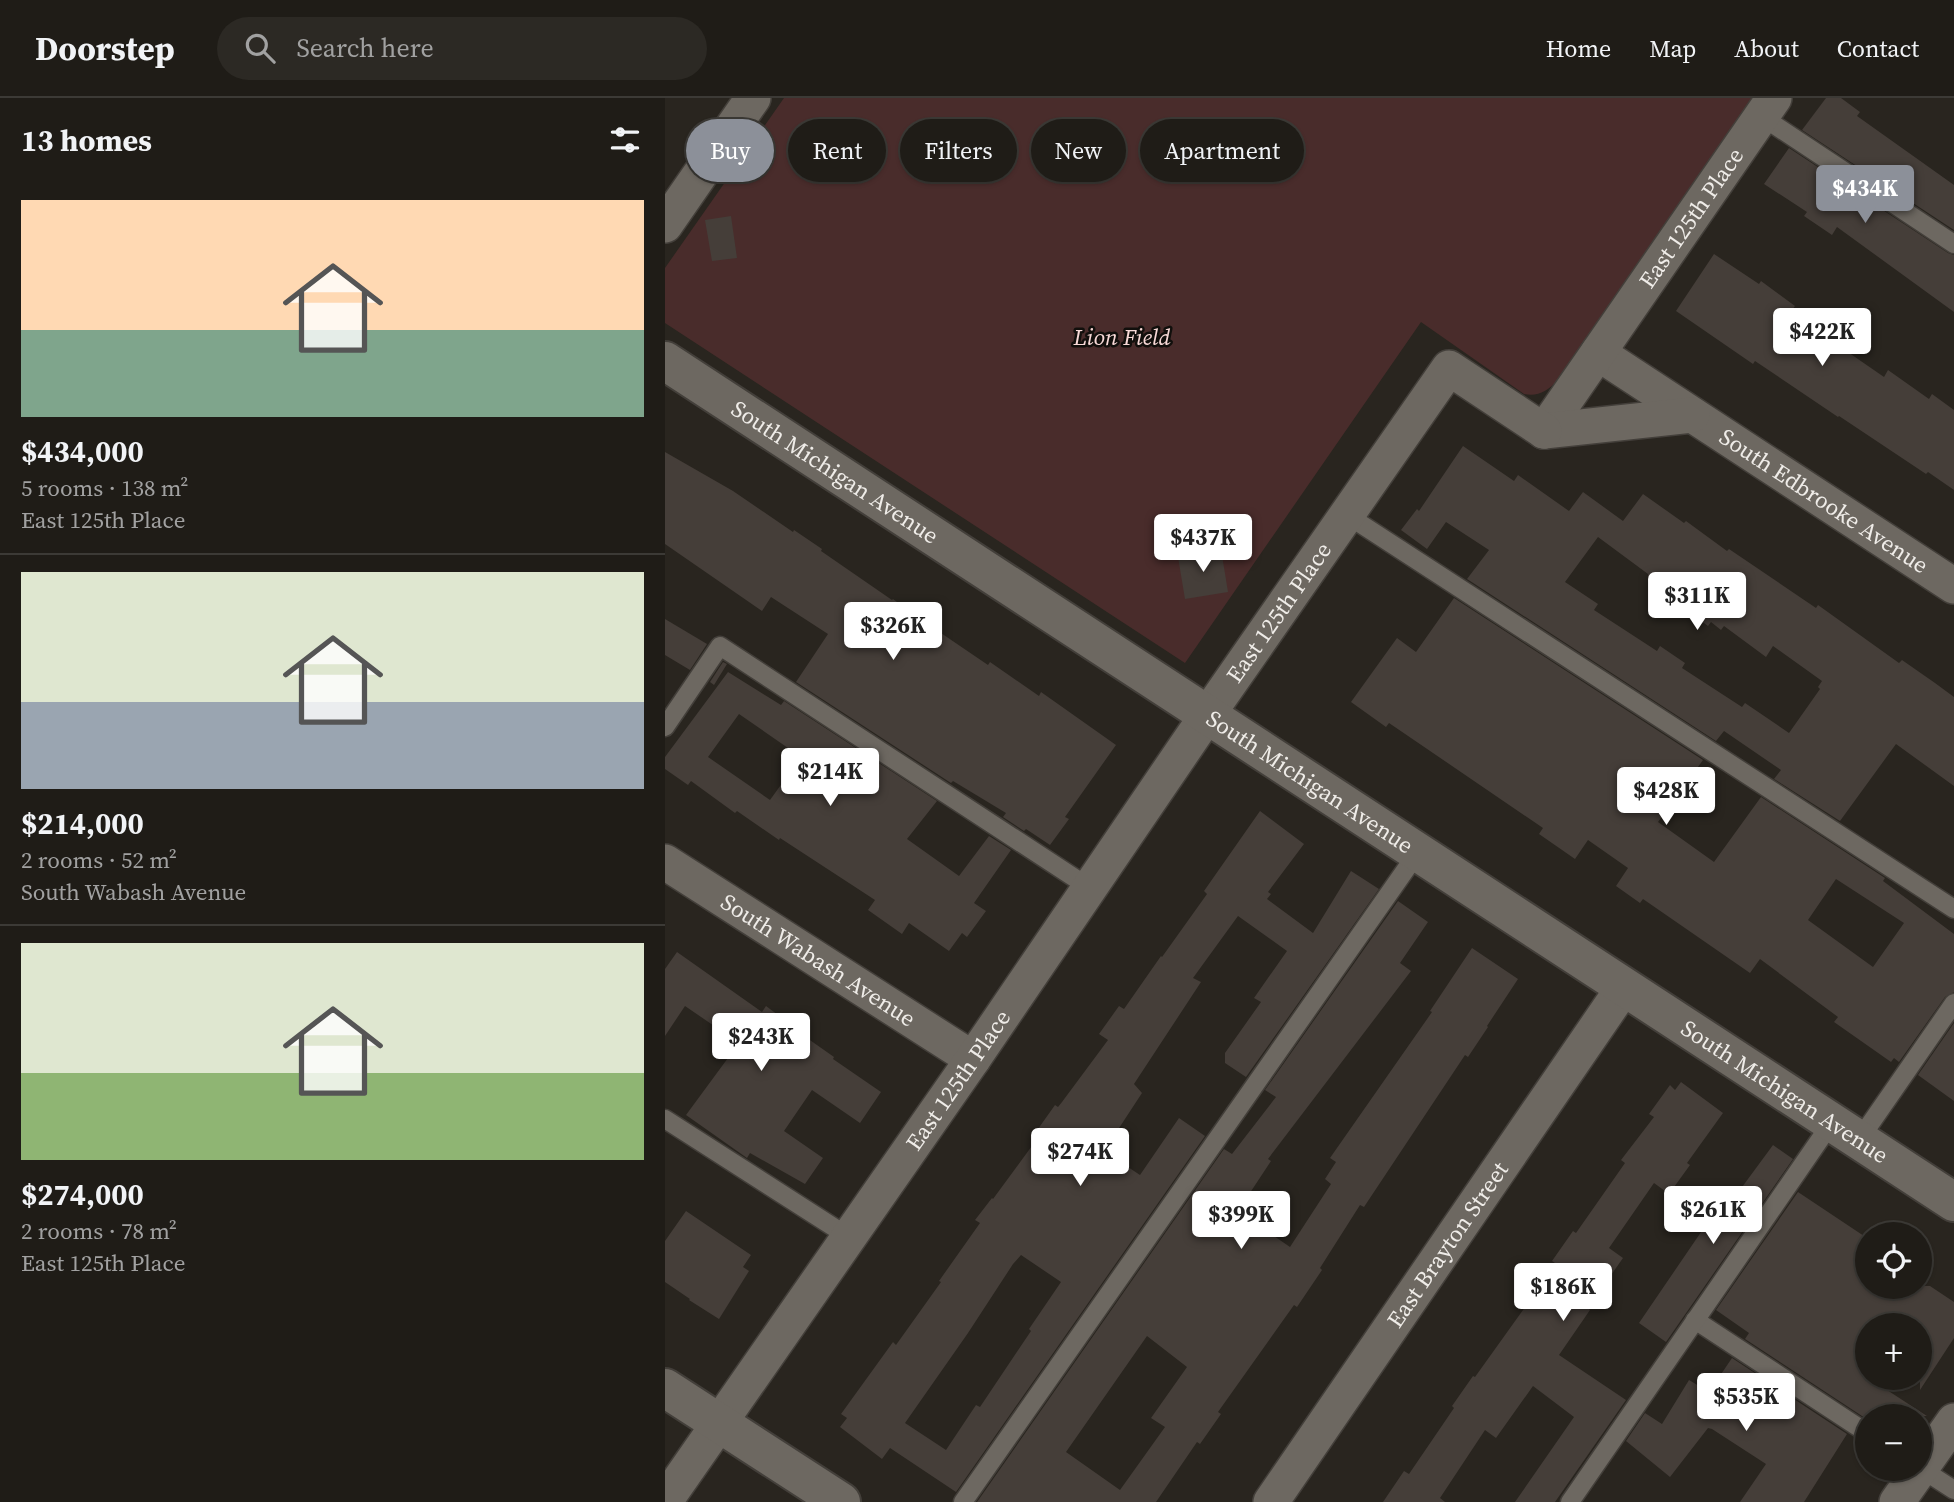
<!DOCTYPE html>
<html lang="en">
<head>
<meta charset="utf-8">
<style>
	body { margin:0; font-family:"Source Serif 4",serif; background:#2c2924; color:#f1f3f6; height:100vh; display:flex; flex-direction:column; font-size:26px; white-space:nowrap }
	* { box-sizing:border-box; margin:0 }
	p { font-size:23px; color:#a1a1a1 }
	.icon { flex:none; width:38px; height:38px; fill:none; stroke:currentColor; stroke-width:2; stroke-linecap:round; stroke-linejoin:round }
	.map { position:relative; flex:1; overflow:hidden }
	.side { display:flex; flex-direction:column; background:#1f1c17; width:665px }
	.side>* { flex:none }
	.guide { position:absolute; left:21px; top:21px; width:665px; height:63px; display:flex; gap:14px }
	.buttons { position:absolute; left:1190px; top:1124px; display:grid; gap:14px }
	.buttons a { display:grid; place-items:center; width:77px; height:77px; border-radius:50%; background:#1f1c17; box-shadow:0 2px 5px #0004,0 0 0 2px #3c3a36; font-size:35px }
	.price { position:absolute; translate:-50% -60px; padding:0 16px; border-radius:7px; background:#fff; color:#222; font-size:23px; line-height:46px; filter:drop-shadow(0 2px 4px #0008) }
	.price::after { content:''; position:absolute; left:50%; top:42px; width:21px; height:16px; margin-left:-10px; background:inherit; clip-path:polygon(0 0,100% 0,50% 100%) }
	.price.selected { background:#8c9099; color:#fff }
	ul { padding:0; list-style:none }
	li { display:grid; align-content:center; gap:14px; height:371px; padding:0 21px }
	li+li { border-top:2px solid #3c3a36 }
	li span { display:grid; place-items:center; height:217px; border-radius:0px; color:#555 }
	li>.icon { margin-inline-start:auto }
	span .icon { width:126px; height:126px; fill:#fffc; stroke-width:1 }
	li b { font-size:30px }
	h2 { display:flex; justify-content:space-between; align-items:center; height:84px; padding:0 21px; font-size:30px }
	.chip { padding:0 24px; border-radius:32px; background:#1f1c17; box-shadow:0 2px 5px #0004,0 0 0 2px #3c3a36; font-size:24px; line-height:63px }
	.chip.selected { background:#8c9099; color:#fff }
	header { display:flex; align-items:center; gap:42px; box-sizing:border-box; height:98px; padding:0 35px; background:#1f1c17; border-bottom:2px solid #3c3a36 }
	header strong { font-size:33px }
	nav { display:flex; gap:38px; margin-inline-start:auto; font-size:24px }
	.search { width:490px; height:63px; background:#2c2924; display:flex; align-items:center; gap:18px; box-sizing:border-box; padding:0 24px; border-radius:38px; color:#a1a1a1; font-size:26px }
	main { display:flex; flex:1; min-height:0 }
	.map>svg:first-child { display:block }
	.green { fill:#492c2b }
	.building { fill:#453e39; fill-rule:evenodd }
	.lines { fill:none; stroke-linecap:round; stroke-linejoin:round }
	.lane-casing { stroke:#433f3a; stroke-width:21 }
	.street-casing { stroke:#433f3a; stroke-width:38 }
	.secondary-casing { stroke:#433f3a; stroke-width:42 }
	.lane { stroke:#6d6861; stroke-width:18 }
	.street { stroke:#6d6861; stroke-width:35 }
	.secondary { stroke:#6d6861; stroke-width:38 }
	.labels { text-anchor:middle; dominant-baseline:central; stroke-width:5; stroke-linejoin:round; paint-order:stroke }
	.street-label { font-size:23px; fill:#efece8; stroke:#110f0c }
	.park-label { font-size:23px; font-style:italic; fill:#f8d9d7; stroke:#110f0c }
</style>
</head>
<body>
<header>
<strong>Doorstep</strong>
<div class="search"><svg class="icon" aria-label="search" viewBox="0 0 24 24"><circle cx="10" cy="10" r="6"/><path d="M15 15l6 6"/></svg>Search here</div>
<nav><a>Home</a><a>Map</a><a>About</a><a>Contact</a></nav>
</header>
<main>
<section class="side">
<h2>13 homes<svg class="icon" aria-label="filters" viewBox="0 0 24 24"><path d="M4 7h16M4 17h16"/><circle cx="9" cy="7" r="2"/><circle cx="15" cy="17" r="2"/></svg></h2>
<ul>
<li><span style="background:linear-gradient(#ffd9b3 60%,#7fa58c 0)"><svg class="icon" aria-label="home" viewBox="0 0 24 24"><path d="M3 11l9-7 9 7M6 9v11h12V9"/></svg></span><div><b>$434,000</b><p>5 rooms · 138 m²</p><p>East 125th Place</p></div></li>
<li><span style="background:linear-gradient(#dfe7d0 60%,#9aa5b1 0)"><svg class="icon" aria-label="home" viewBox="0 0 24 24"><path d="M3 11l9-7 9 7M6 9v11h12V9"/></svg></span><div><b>$214,000</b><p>2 rooms · 52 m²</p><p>South Wabash Avenue</p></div></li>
<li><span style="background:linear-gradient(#dfe7d0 60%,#8fb573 0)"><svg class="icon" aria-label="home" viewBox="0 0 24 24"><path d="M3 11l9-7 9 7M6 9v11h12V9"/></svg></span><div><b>$274,000</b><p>2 rooms · 78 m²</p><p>East 125th Place</p></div></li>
</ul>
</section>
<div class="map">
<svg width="1289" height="1404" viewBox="0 0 1289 1404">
	<rect width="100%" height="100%" fill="#29251f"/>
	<path class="green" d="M119,0H1090L892,283C882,293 873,299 859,296L756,224L520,565L0,225V170Z"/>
	<g class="building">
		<polygon points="1161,0 1176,0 1195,14 1192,18 1289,87 1289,132 1137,32"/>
		<polygon points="1124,50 1283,155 1289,157 1289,214 1172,129 1167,137 1139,118 1142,114 1099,86"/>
		<polygon points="66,118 72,160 47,163 40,122"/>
		<polygon points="1049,156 1094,186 1096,183 1130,208 1127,212 1166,239 1164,241 1219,279 1223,272 1264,301 1267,296 1289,312 1289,392 1263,374 1261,376 1174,318 1173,319 1090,263 1088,266 1011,213"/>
		<path d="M798,348L849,383L853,377L904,413L918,394L958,423L978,396L1019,425L1021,423L1062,453L1064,451L1151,510L1153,507L1234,565L1237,562L1270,585L1289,599V688L1231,646L1175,723L1109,681L1116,672L1059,633L1051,643L802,481L824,452L781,424L762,451L736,432L752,411L754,413ZM933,439L983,476V484L1043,528L1046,524L1056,532L1059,528L1101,559L1108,548L1157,583L1153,589L1155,591L1124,635L1080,605L1077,609L1017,570L1020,565L995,548L992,553L929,512L933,506L900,484Z"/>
		<polygon points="0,354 68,393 128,434 129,432 157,451 156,453 227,502 228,501 272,534 273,533 323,567 325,564 374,598 376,594 451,647 400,719 404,721 385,747 361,731 359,733 338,719 341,715 288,683 286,685 131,584 163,536 106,499 97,513 0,446"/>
		<polygon points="556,451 563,494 520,501 513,459"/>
		<path d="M789,500L1038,662L993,724L1049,764L1096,699L1220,780L1218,783L1289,836V894L1280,899L1234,964L1229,960L1226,964L1169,924L1173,919L1095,861L1085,875L978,801L975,805L951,788L963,770L923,742L910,761L874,736L878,730L724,625L721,629L686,604L732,540L751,554ZM1171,781L1239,825L1208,869L1143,822Z"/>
		<polygon points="0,521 42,546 25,572 0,557"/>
		<polygon points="58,564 62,566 49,587 45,584"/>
		<path d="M63,574L116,607L119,603L272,703L242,741L294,778L324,738L346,752L309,805L321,813L302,839L297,835L284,853L244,825L237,836L203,812L210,802L115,740L114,742L72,713L70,715L26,683L23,687L0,671V659ZM74,616L136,659L105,702L43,659Z"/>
		<path d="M595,713L639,746L603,794L606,796L602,801L648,835L686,773L714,791L581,979L560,965V955L596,904L589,900L622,853L573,818L528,880L536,884L469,986L477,995L439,1053L475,1077L514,1020L540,1038L291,1394L225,1350L217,1361L175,1329L182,1320L176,1316L228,1244L231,1247L276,1184L274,1183L315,1125L310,1122L327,1100L328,1101L372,1041L368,1038L390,1007L393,1009L397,1004L443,942L434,936L454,908L459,911L496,858L497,859L542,796L539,793ZM356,1157L396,1184L364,1231L366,1233L315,1309L311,1307L281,1352L240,1325L303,1235L348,1166Z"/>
		<path d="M733,803L763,824L735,865L746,873L603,1061L606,1063L573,1113L625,1149L666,1086L660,1081L671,1064L665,1060L767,914L765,913L807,850L853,881L822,928L823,929L803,959L800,957L699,1109L695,1107L655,1170L657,1172L632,1209L629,1207L553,1314L556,1316L535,1346L532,1344L491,1404H312L559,1051L567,1056L611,999L600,992ZM482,1238L522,1269L486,1320L500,1329L455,1392L401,1354Z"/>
		<polygon points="12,854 97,914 101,908 133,932 132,933 169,959 168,961 216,994 195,1025 147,992 119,1033 158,1060 140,1086 85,1055 82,1060 21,1017 74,945 20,908 0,938 0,871"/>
		<polygon points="1289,925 1289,1003 1253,977"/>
		<polygon points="1016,984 1058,1015 1022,1065 1025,1067 1004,1096 989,1085 944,1150 958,1160 923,1210 925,1212 894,1257 961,1302 890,1404 850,1404 909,1319 868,1288 831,1340 820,1332 775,1400 780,1404 718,1404 739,1373 744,1376 789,1310 787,1308 808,1278 810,1279 858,1212 890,1165 887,1163 908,1133 911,1135 960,1065 956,1062 989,1019 984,1016 1005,987 1010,992"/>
		<polygon points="1108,1047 1128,1061 1001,1244 974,1225 1062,1096 1069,1100"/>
		<polygon points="1133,1094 1202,1140 1198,1145 1202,1148 1202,1188 1265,1188 1289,1204 1289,1240 1255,1292 1255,1227 1202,1227 1202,1279 1262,1318 1197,1318 1080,1241 1084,1235 1051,1212"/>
		<polygon points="21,1113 86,1157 78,1169 84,1173 54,1221 24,1202 25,1201 0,1184 0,1143"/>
		<polygon points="1067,1260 1182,1336 1139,1404 1075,1404 1101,1366 1047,1331 1043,1330 1005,1379 961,1343 980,1315 997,1326 1024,1282 1044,1294"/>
	</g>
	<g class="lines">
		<g class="lane-casing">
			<g id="lane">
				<polyline points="1096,18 1289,146"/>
				<polyline points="682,417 1289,811"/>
				<polyline points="0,629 55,548 425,790"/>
				<polyline points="0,1021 184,1139"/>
				<polyline points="1194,1042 1289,905"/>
				<polyline points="1030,1222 1202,1335"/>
				<polyline points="1255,1370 1289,1392"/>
				<polyline points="298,1404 753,754"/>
				<polyline points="905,1404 1167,1024"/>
			</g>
		</g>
		<g class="street-casing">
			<g id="street">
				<polyline points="0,127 88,0"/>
				<path id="s1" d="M933,255L1289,488"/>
				<path id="s2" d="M879,333L1109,0"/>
				<polyline points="879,333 1027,317"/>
				<path id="s3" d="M0,764L308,961"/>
				<path id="s4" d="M0,1403L308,961L543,616L784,270L879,333"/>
				<path id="s5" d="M606,1404L959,889"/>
				<polyline points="1232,1404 1289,1323"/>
			</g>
		</g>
		<g class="secondary-casing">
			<g id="secondary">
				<path id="s6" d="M0,263L1289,1104"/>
				<polyline points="0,1290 176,1404"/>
			</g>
		</g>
		<use href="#lane" class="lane"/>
		<use href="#street" class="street"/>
		<use href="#secondary" class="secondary"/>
	</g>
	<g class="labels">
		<g class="street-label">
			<text stroke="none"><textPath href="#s2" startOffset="259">East 125th Place</textPath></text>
			<text stroke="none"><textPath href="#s6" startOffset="203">South Michigan Avenue</textPath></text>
			<text stroke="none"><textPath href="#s1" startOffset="270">South Edbrooke Avenue</textPath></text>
			<text stroke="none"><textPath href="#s4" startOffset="1080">East 125th Place</textPath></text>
			<text stroke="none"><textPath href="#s6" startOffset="770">South Michigan Avenue</textPath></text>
			<text stroke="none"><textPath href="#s3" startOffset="182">South Wabash Avenue</textPath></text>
			<text stroke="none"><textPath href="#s4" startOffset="513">East 125th Place</textPath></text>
			<text stroke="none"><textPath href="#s6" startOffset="1337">South Michigan Avenue</textPath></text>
			<text stroke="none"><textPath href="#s5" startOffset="312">East Brayton Street</textPath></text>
		</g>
		<g class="park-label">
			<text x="457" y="239">Lion Field</text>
		</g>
	</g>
</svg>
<div class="buttons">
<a><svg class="icon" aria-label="locate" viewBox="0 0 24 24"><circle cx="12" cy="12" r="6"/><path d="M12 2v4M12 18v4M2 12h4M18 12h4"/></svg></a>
<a>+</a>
<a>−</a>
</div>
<b class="price selected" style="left:1200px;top:127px">$434K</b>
<b class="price" style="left:1157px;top:270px">$422K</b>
<b class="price" style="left:538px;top:476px">$437K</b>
<b class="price" style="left:1032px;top:534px">$311K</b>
<b class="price" style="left:228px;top:564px">$326K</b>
<b class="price" style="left:165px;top:710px">$214K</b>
<b class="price" style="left:1001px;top:729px">$428K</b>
<b class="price" style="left:96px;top:975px">$243K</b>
<b class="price" style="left:415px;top:1090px">$274K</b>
<b class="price" style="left:1048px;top:1148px">$261K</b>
<b class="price" style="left:576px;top:1153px">$399K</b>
<b class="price" style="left:898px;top:1225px">$186K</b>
<b class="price" style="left:1081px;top:1335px">$535K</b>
<div class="guide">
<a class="chip selected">Buy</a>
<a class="chip">Rent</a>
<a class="chip">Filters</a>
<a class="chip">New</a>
<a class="chip">Apartment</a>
</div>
</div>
</main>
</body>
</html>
